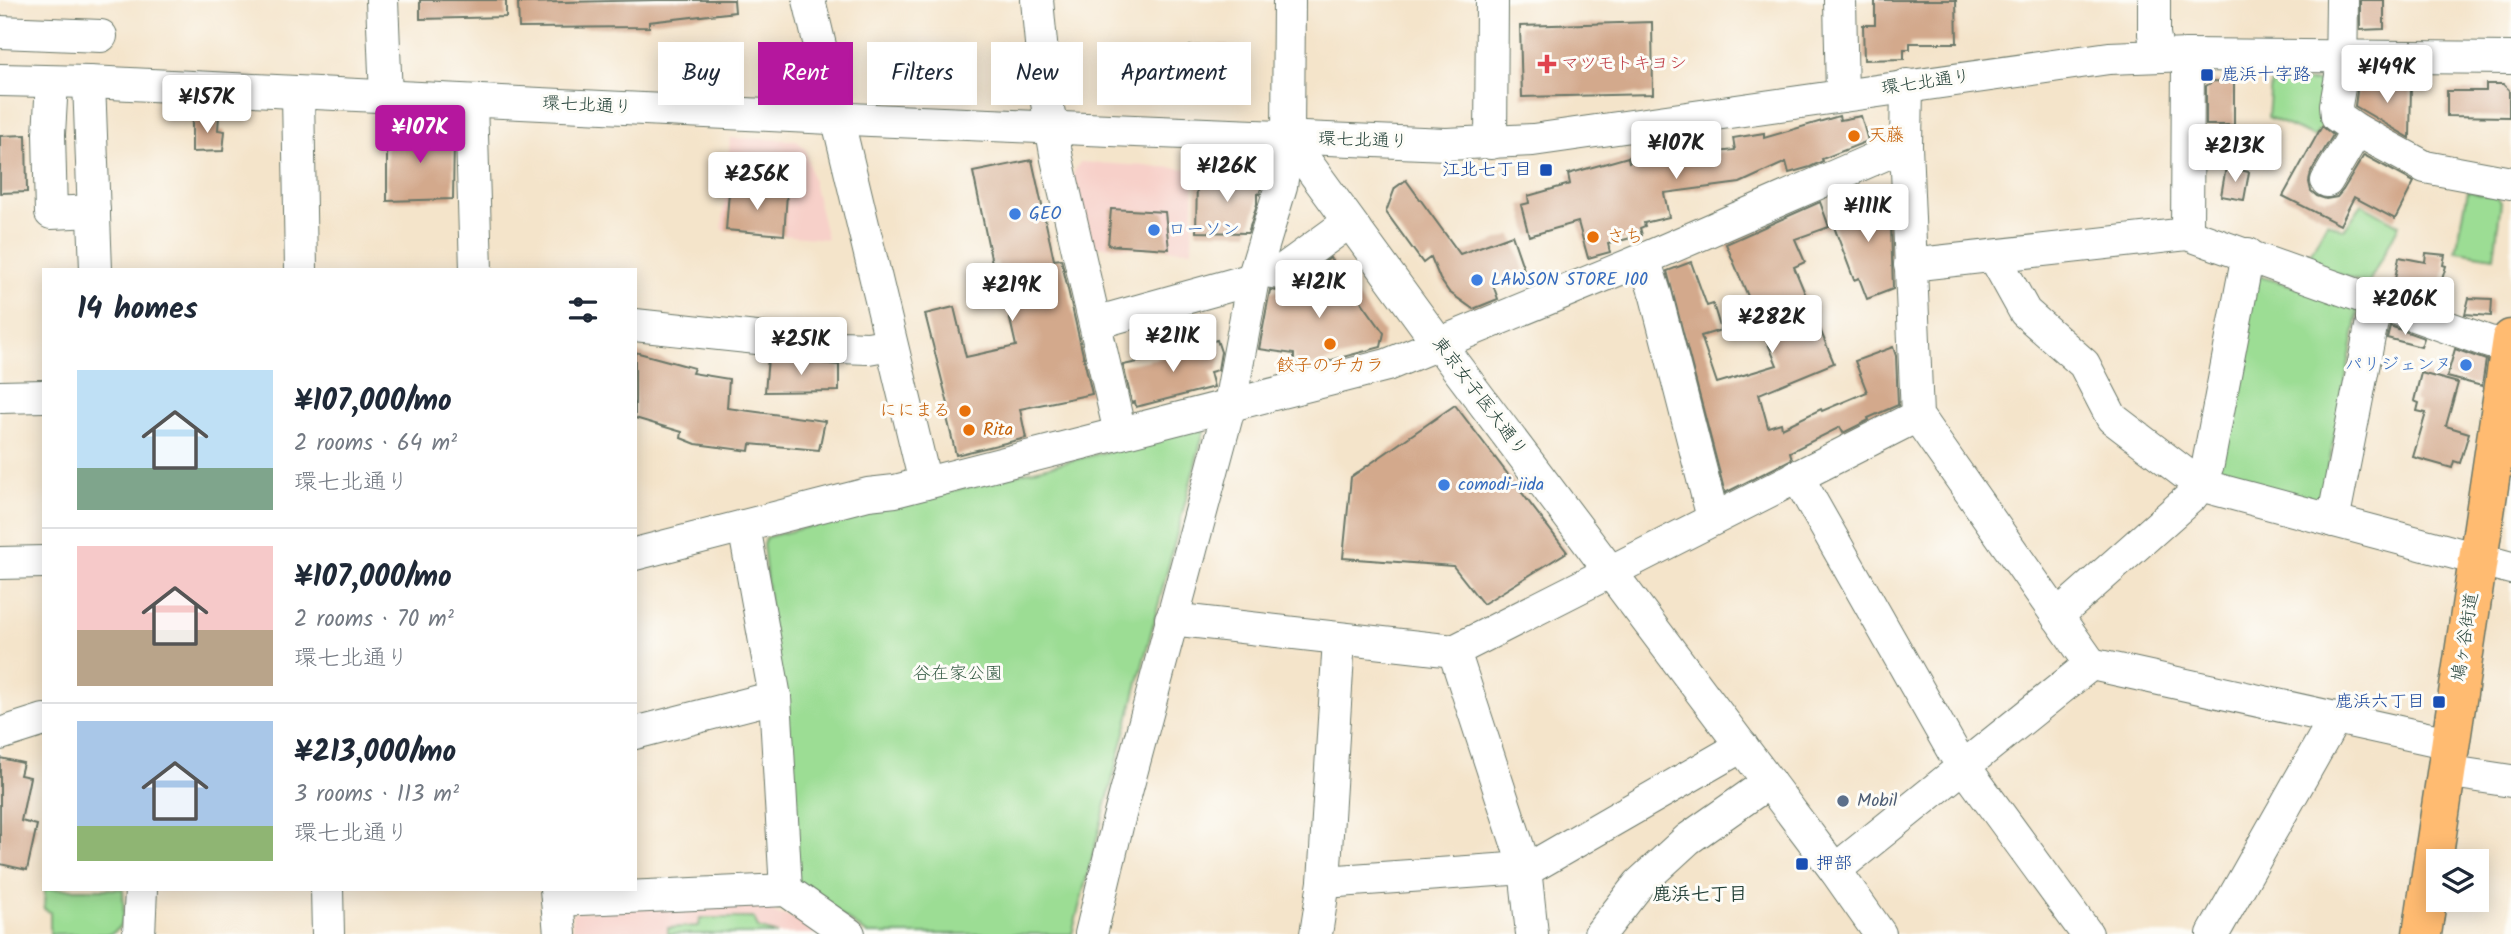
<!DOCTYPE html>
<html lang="en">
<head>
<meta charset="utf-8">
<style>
	body { margin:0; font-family:Kalam,"Klee One",sans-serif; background:#f2f2f3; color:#1f2937; height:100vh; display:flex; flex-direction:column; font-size:26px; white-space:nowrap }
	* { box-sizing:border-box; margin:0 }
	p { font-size:23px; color:#747a83 }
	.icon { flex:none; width:38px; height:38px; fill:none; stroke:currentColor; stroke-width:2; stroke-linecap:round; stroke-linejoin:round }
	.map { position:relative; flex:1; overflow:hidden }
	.details { position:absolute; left:42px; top:268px; width:595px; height:623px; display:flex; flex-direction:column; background:#fff; border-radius:0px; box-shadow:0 4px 18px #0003 }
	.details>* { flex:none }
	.top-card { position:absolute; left:658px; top:42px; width:665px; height:63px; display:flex; gap:14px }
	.fabs { position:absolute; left:2426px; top:849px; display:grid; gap:14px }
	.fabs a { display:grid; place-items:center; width:63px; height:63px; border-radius:0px; background:#fff; box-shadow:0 4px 18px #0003; font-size:35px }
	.price { position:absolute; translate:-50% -60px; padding:0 16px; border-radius:7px; background:#fff; color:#222; font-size:23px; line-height:46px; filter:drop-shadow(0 2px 4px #0008) }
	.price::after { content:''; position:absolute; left:50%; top:42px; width:21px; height:16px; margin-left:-10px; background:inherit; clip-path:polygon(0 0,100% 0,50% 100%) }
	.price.current { background:#b5179e; color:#fff }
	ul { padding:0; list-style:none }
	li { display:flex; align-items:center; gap:21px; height:175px; padding:0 35px }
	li+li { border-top:2px solid #e0e1e3 }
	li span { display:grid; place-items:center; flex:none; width:196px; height:140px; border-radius:0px; color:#555 }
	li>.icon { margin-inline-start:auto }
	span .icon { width:84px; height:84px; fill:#fffc; stroke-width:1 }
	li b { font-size:30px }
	h2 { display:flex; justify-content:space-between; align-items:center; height:84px; padding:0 35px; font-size:30px }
	.tag { padding:0 24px; border-radius:0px; background:#fff; box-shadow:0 4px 18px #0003; font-size:24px; line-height:63px }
	.tag.current { background:#b5179e; color:#fff }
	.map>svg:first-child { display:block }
	.built { fill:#f7d0c9 }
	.green { fill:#9cdd94; stroke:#5e8d64; stroke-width:2 }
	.building { fill:#d3a98c }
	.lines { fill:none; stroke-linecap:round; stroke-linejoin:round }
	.minor-casing { stroke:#6a7768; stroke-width:34 }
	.major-casing { stroke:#6a7768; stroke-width:41 }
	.minor { stroke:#fff; stroke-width:32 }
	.major { stroke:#ffbb71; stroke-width:38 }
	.health-dot { fill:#e0444e; stroke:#fdfcf7; stroke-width:2.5 }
	.transit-dot { fill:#1a4fb4; stroke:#fdfcf7; stroke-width:2.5 }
	.food-dot { fill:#e8710a; stroke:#fdfcf7; stroke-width:2.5 }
	.shop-dot { fill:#3f7fe0; stroke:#fdfcf7; stroke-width:2.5 }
	.service-dot { fill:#5c6f8a; stroke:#fdfcf7; stroke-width:2.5 }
	.labels { text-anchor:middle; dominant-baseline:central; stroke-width:6; stroke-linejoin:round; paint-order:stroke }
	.health-label { font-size:18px; fill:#be3a42; stroke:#fdfcf7; text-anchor:start }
	.transit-label { font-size:18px; fill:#164399; stroke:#fdfcf7; text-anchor:start }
	.street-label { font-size:18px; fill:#1f3d34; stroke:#fdfcf7 }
	.food-label { font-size:18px; fill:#c56008; stroke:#fdfcf7; text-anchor:start }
	.shop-label { font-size:18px; fill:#366cbe; stroke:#fdfcf7; text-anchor:start }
	.park-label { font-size:18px; fill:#385d47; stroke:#fdfcf7 }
	.service-label { font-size:18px; fill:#4e5e75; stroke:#fdfcf7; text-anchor:start }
	.neighbourhood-label { font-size:19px; font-weight:bold; fill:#1f3d34; stroke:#fdfcf7 }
</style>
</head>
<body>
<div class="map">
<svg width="2511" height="934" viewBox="0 0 2511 934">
	<rect width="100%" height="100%" fill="#fdfcf7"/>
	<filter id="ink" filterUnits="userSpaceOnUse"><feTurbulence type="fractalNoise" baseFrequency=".0143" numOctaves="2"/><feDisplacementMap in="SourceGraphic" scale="14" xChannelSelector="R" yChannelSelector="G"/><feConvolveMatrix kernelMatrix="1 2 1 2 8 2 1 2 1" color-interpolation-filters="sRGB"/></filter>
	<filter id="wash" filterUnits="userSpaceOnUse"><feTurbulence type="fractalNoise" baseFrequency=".00686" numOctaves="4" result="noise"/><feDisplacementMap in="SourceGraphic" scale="28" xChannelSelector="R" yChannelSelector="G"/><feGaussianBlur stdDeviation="1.57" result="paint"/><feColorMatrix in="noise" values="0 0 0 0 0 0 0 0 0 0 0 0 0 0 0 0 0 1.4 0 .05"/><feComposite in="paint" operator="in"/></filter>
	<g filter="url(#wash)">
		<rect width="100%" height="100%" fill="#f4e4ca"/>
		<g class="built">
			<polygon points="730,138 796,140 805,149 827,239 722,230"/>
			<polygon points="1080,162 1194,169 1192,250 1088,246 1073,174"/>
			<polygon points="762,898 774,908 774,913 794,918 795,912 836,934 573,934 572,913"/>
		</g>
		<g class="green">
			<polygon points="2271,81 2325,82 2328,122 2314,137 2268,117"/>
			<polygon points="2468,191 2497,197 2501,202 2494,257 2456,251"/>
			<polygon points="2362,204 2399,225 2368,284 2305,263 2327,222 2344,230"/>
			<polygon points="2254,275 2360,304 2321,506 2220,479 2213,470"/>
			<polygon points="1205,427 1072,934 868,934 798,885 763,544 767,537"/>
			<path d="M45,889H123C123,905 128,928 110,934H50V912L44,909Z"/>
			<polygon points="700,918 754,918 758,928 777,934 668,934 668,928 699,926"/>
		</g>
		<g id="blocks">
			<g class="building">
				<polygon points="420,0 506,0 506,17 420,19"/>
				<polygon points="657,0 734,0 735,12 649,22 649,27 519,28 518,3"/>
				<polygon points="1875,0 1956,0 1957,43 1910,43 1910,49 1904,49 1904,59 1864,60 1863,25 1875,25"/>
				<polygon points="2360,0 2384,0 2384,29 2360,30"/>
				<polygon points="1652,22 1653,94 1522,97 1520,26"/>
				<polygon points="1228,45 1229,95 1190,96 1190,90 1184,90 1182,53 1191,53 1190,46"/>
				<polygon points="2213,81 2234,82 2234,125 2206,125 2206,86"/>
				<polygon points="2358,84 2411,85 2410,138 2355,106"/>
				<polygon points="2486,84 2503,84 2509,90 2509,117 2447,116 2447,91 2486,91"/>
				<polygon points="219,116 218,130 225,131 223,151 192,152 192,117"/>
				<polygon points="1839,116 1840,120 1861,116 1868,141 1822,159 1823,161 1810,167 1789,173 1786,162 1740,183 1664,193 1669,217 1644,223 1645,226 1640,228 1642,235 1608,244 1610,252 1588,258 1578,222 1529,236 1521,205 1529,203 1528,196 1570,184 1568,174 1628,157 1629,162 1657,155 1658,159 1735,150 1733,138 1764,133 1764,138"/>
				<polygon points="2322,126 2333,135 2311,172 2309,182 2311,191 2317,196 2326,199 2337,197 2343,190 2364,155 2414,182 2395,219 2354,197 2340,225 2283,196"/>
				<polygon points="387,128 442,129 454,139 453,199 387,201"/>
				<polygon points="26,135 27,192 0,193 0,136"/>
				<polygon points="1032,160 1054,260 1061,259 1092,394 1020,409 1026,438 956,455 944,405 948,404 925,314 954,307 966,357 1016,346 997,262 992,263 973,172"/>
				<polygon points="2226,167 2249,172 2244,200 2221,196"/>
				<polygon points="1228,173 1248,173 1263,183 1259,194 1257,194 1257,204 1248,233 1196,232 1197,179 1227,179"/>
				<polygon points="1406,180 1460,254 1512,235 1524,270 1492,282 1498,299 1473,309 1449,292 1440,279 1431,257 1423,263 1386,212 1395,188"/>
				<polygon points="737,190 787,194 784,235 726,230 729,192 736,192"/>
				<polygon points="1890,194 1893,289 1867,299 1859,278 1854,280 1830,216"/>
				<polygon points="1820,202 1829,227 1795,239 1805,262 1794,267 1834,363 1759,394 1768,427 1781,423 1782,428 1821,409 1822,411 1867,392 1855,361 1893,347 1896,356 1898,405 1868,418 1869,420 1843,433 1840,427 1790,452 1792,459 1725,493 1667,271 1691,262 1707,306 1713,304 1721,330 1701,336 1717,383 1777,365 1726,244"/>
				<polygon points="1111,209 1165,212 1169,249 1108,245"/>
				<polygon points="2426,253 2445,255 2443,265 2446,266 2438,293 2394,285 2399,257 2425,262"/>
				<polygon points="1330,258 1384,333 1381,347 1313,365 1298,366 1298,362 1294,362 1294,354 1259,349 1270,290 1278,291 1290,288"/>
				<polygon points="2469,298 2492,299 2491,316 2465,314"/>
				<polygon points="2390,326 2424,338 2421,347 2387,338"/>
				<polygon points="1217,340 1221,352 1218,370 1210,372 1214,387 1136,407 1135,402 1132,403 1123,365 1168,356 1167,353"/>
				<polygon points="2455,349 2486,360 2482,386 2447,377"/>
				<polygon points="635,352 694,368 692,373 729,379 727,408 825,421 819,450 750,444 749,451 696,444 681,438 682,432 635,418"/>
				<polygon points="768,358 839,365 839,391 765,392"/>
				<polygon points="2421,373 2458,383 2446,426 2469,433 2460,463 2454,461 2452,468 2413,457 2426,413 2417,411 2419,403 2414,401"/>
				<polygon points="1455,405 1567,552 1483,604 1453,566 1343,558 1351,477"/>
				<polygon points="0,758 23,763 20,775 30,777 21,821 37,825 27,870 0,864"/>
			</g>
		</g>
	</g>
	<g filter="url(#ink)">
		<use href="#blocks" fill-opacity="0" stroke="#6a7768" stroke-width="2"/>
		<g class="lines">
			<g class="minor-casing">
				<g id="minor">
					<polyline points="382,0 386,97"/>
					<polyline points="809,0 925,483"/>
					<polyline points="1037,0 1046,97 1057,159 1120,433"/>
					<polyline points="1840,0 1842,96"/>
					<polyline points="2154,0 2154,34 2158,55"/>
					<polyline points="2342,0 2341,76 2336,105 2337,116 2357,130 2425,167 2511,183"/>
					<polyline points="0,32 101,36"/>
					<polyline points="0,80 89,82 871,120 1446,144 1533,140 2109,58 2188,55 2511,58"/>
					<polyline points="52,82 49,134 51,213 94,211"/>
					<polyline points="89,82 96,270"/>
					<polyline points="298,93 301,270"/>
					<polyline points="471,101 476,270"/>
					<polyline points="1288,137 1439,344 1835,870 1880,934"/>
					<polyline points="1491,143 1492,0"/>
					<polyline points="1906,145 1917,416 2091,664"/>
					<polyline points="2327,181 2357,130"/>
					<polyline points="2187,234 2188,55"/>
					<polyline points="1994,256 2025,312 2084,364 2112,418 2200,485 2511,568"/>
					<polyline points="1644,259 1656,296 1713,518"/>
					<polyline points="1910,265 2187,234 2489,342 2510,346"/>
					<polyline points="1256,270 1279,273 1349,222"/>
					<polyline points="1095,323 1253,279"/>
					<polyline points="635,325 841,347 868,348 891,344"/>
					<polyline points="0,397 44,396"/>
					<polyline points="1797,476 1953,751 2087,934"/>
					<polyline points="2333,521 2376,301"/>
					<polyline points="744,526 775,697 786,890"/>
					<polyline points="635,554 868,494 895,491 1387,365 1644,259 1906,145 1907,85"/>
					<polyline points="0,563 44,562"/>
					<polyline points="2057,616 2192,496 2200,485 2208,464 2248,254"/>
					<polyline points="1171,619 1454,651"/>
					<polyline points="635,733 775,697"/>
					<polyline points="0,734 44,720"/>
					<polyline points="2445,771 2511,781"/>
					<polyline points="1835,870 2091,664 2449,743"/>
					<polyline points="1324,882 1525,868 1537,864 1742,746"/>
					<polyline points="327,889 328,934"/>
					<polyline points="556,889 560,934"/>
					<polyline points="557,900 786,890 849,934"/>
					<polyline points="139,934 141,889"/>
					<polyline points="1091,934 1118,822 1230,404 1253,279 1281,186 1288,137 1289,0"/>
					<polyline points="1316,934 1324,882 1339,639"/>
					<polyline points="1532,934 1525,868 1454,651 1917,416"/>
					<polyline points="1600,934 1639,884 1688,839 1769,782"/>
					<polyline points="2213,934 2335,718"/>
				</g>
			</g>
			<g class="major-casing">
				<polyline id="major" points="2422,934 2511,339"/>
			</g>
			<use href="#minor" class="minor"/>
			<use href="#major" class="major"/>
		</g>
	</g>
	<path class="health-dot" d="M1543.5 53.5h7v7h7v7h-7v7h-7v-7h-7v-7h7z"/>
	<g class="transit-dot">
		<rect x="2200" y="68" width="14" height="14" rx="3.5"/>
		<rect x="1539" y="163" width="14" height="14" rx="3.5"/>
		<rect x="2432" y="695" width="14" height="14" rx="3.5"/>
		<rect x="1795" y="857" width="14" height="14" rx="3.5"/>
	</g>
	<g class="food-dot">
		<circle cx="1854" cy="136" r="7"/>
		<circle cx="1593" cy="237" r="7"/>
		<circle cx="1330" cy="344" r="7"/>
		<circle cx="965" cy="411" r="7"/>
		<circle cx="969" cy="430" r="7"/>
	</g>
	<g class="shop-dot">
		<circle cx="1015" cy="214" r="7"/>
		<circle cx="1154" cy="230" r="7"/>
		<circle cx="1477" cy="280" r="7"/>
		<circle cx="2466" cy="365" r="7"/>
		<circle cx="1444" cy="485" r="7"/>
	</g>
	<circle class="service-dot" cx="1843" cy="801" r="7"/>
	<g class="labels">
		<g class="health-label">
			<text x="1561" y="64">マツモトキヨシ</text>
		</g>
		<g class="transit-label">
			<text x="2221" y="75">鹿浜十字路</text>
			<text x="1532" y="170" text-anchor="end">江北七丁目</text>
			<text x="2425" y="702" text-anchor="end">鹿浜六丁目</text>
			<text x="1816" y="864">押部</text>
		</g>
		<g class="street-label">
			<text transform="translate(1926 83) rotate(-8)">環七北通り</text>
			<text transform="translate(587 106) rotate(3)">環七北通り</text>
			<text transform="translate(1363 141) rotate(2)">環七北通り</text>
			<text transform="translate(1479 397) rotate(53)">東京女子医大通り</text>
			<text transform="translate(2466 637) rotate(-81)">鳩ヶ谷街道</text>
		</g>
		<g class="food-label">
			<text x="1868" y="136">天藤</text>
			<text x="1607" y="237">さち</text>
			<text x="1330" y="366" text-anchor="middle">餃子のチカラ</text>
			<text x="951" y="411" text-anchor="end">ににまる</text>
			<text x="983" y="430">Rita</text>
		</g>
		<g class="shop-label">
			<text x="1029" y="214">GEO</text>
			<text x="1168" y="230">ローソン</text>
			<text x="1491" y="280">LAWSON STORE 100</text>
			<text x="2452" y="365" text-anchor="end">パリジェンヌ</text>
			<text x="1458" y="485">comodi-iida</text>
		</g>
		<g class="park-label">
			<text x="958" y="674">谷在家公園</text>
		</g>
		<g class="service-label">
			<text x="1857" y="801">Mobil</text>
		</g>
		<g class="neighbourhood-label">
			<text x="1700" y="895">鹿浜七丁目</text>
		</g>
	</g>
</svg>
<div class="fabs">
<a><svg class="icon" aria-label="layers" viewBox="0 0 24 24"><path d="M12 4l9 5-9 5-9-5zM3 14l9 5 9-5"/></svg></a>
</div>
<b class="price" style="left:2387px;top:105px">¥149K</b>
<b class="price" style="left:207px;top:135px">¥157K</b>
<b class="price current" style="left:420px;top:165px">¥107K</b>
<b class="price" style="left:1676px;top:181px">¥107K</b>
<b class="price" style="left:2235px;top:184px">¥213K</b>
<b class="price" style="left:1227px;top:204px">¥126K</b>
<b class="price" style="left:757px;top:212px">¥256K</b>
<b class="price" style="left:1868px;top:244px">¥111K</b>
<b class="price" style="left:1319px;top:320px">¥121K</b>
<b class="price" style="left:1012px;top:323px">¥219K</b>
<b class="price" style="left:2405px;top:337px">¥206K</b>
<b class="price" style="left:1772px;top:355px">¥282K</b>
<b class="price" style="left:1173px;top:374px">¥211K</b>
<b class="price" style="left:801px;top:377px">¥251K</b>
<div class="top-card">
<a class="tag">Buy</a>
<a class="tag current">Rent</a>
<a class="tag">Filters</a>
<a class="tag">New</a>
<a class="tag">Apartment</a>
</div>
<section class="details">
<h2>14 homes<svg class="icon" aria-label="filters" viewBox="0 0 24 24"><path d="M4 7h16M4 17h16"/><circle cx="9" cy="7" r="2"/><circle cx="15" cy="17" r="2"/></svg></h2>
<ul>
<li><span style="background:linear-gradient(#bfe0f5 70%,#7fa58c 0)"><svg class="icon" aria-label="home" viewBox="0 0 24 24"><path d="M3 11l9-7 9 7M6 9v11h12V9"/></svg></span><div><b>¥107,000/mo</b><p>2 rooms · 64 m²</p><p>環七北通り</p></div></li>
<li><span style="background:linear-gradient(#f6c9c9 60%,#b9a48a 0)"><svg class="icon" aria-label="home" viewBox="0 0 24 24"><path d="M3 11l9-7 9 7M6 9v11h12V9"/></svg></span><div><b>¥107,000/mo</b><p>2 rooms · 70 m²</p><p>環七北通り</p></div></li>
<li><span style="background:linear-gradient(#a9c7e8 75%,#8fb573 0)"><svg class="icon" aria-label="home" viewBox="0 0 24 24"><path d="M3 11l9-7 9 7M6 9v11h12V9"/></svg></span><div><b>¥213,000/mo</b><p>3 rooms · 113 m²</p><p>環七北通り</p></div></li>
</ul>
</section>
</div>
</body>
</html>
